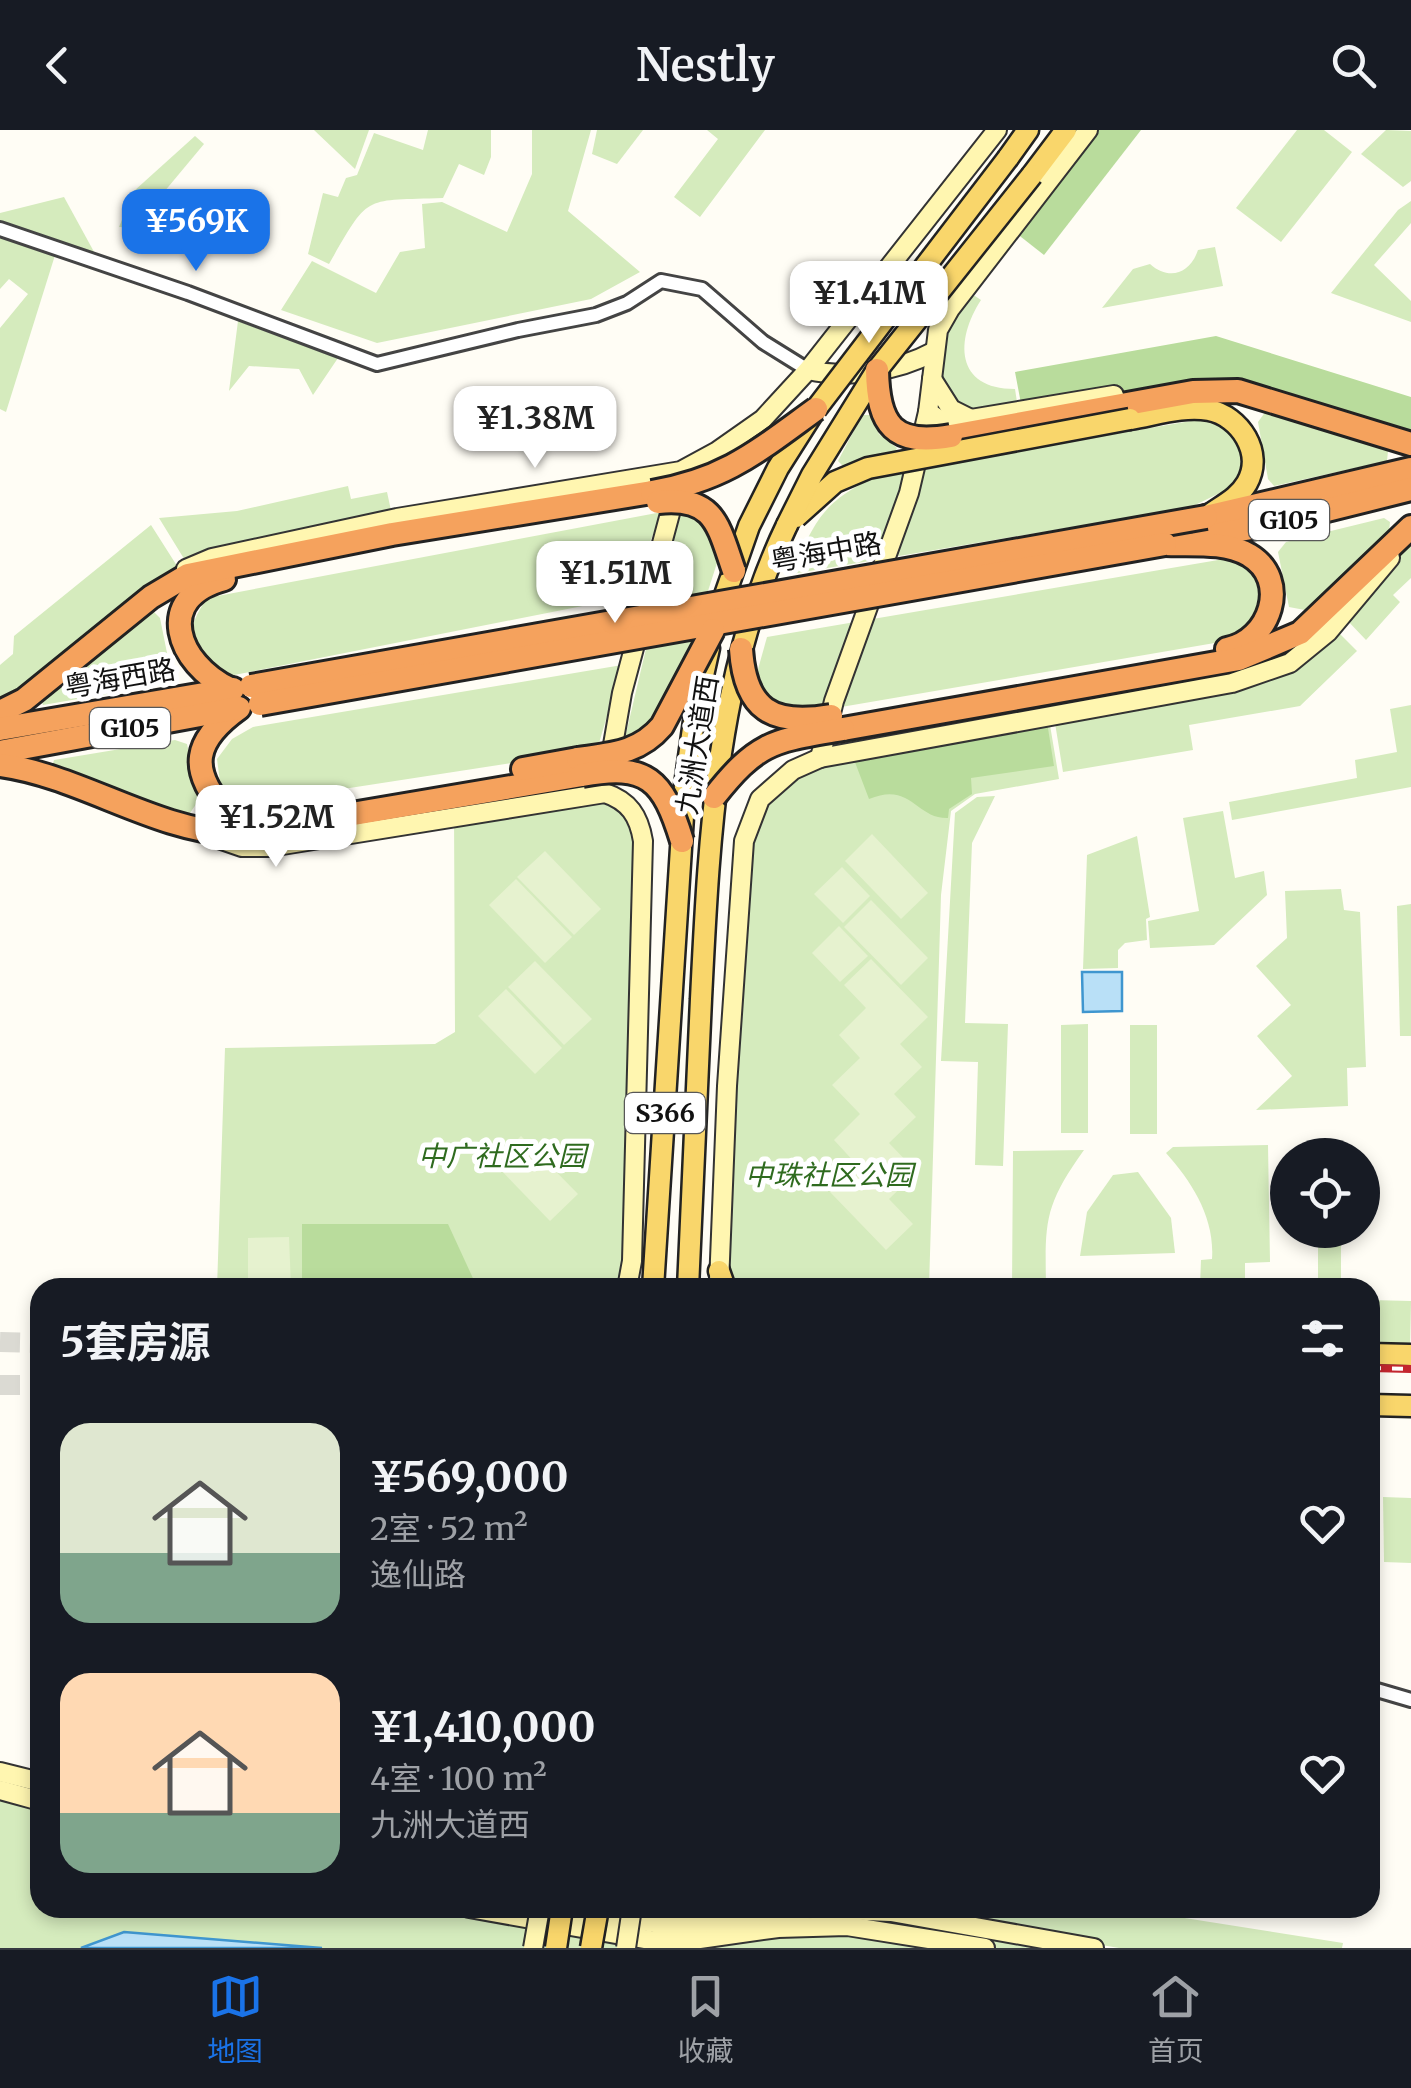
<!DOCTYPE html>
<html lang="zh">
<head>
<meta charset="utf-8">
<style>
	body { margin:0; font-family:Merriweather,"Noto Sans SC",serif; background:#20242c; color:#f1f3f6; height:100vh; display:flex; flex-direction:column; font-size:38px; white-space:nowrap }
	* { box-sizing:border-box; margin:0 }
	p { font-size:32px; color:#9ea1a6 }
	.icon { flex:none; width:55px; height:55px; fill:none; stroke:currentColor; stroke-width:2; stroke-linecap:round; stroke-linejoin:round }
	.map { position:relative; flex:1; overflow:hidden }
	.details { position:absolute; left:30px; top:1148px; width:1350px; height:640px; display:flex; flex-direction:column; background:#171b24; border-radius:30px; box-shadow:0 5px 15px #0003 }
	.details>* { flex:none }
	.buttons { position:absolute; left:1270px; top:1008px; display:grid; gap:20px }
	.buttons a { display:grid; place-items:center; width:110px; height:110px; border-radius:50%; background:#171b24; box-shadow:0 5px 15px #0003; font-size:50px }
	.price { position:absolute; translate:-50% -85px; padding:0 22px; border-radius:20px; background:#fff; color:#222; font-size:32px; line-height:65px; filter:drop-shadow(0 2px 5px #0008) }
	.price::after { content:''; position:absolute; left:50%; top:60px; width:30px; height:22px; margin-left:-15px; background:inherit; clip-path:polygon(0 0,100% 0,50% 100%) }
	.price.active { background:#1a73e8; color:#fff }
	ul { padding:0; list-style:none }
	li { display:flex; align-items:center; gap:30px; height:250px; padding:0 30px }
	li span { display:grid; place-items:center; flex:none; width:280px; height:200px; border-radius:30px; color:#555 }
	li>.icon { margin-inline-start:auto }
	span .icon { width:120px; height:120px; fill:#fffc; stroke-width:1 }
	li b { font-size:42px }
	h2 { display:flex; justify-content:space-between; align-items:center; height:120px; padding:0 30px; font-size:42px }
	header { display:flex; justify-content:space-between; align-items:center; height:130px; padding:0 30px; background:#171b24; font-size:45px; font-weight:600 }
	.menu { display:flex; justify-content:space-around; align-items:center; height:140px; border-top:2px solid #363941; background:#171b24; font-size:28px; color:#9ea1a6 }
	.menu a { display:grid; justify-items:center; gap:5px }
	.menu .active { color:#1a73e8 }
	.map>svg:first-child { display:block }
	.green { fill:#d5ebbd }
	.forest { fill:#b9dc9c }
	.pitch { fill:#e6f2cf }
	.water { fill:#b9e0f7; stroke:#3f96cf; stroke-width:2.5 }
	.lines { fill:none; stroke-linecap:round; stroke-linejoin:round }
	.primary-tunnel { stroke:#dbdad3; stroke-width:20; stroke-dasharray:20 10; stroke-linecap:butt }
	.street-casing { stroke:#444; stroke-width:18 }
	.secondary-casing { stroke:#333; stroke-width:22 }
	.primary-casing { stroke:#222; stroke-width:25 }
	.highway-casing { stroke:#222; stroke-width:28 }
	.street { stroke:#fff; stroke-width:12 }
	.secondary { stroke:#fff6b0; stroke-width:18 }
	.primary { stroke:#f9d66b; stroke-width:20 }
	.highway { stroke:#f5a25d; stroke-width:22 }
	.rail-casing { stroke:#c4262e; stroke-width:8 }
	.rail { stroke:#fff; stroke-width:4; stroke-dasharray:11; stroke-linecap:butt }
	.secondary-bridge-casing { stroke:#333; stroke-width:22; stroke-linecap:butt }
	.primary-bridge-casing { stroke:#222; stroke-width:25; stroke-linecap:butt }
	.highway-bridge-casing { stroke:#222; stroke-width:28; stroke-linecap:butt }
	.secondary-bridge { stroke:#fff6b0; stroke-width:18 }
	.primary-bridge { stroke:#f9d66b; stroke-width:20 }
	.highway-bridge { stroke:#f5a25d; stroke-width:22 }
	.labels { text-anchor:middle; dominant-baseline:central; stroke-width:10; stroke-linejoin:round; paint-order:stroke }
	.shield { fill:#fff; stroke:#585858; stroke-width:2.5 }
	.shield-label { font-size:25px; font-weight:bold; fill:#111 }
	.street-label { font-size:28px; fill:#111; stroke:#fff }
	.park-label { font-size:28px; font-style:italic; fill:#2f6b1f; stroke:#fff }
</style>
</head>
<body>
<header><svg class="icon" aria-label="back" viewBox="0 0 24 24"><path d="M15 5l-7 7 7 7"/></svg>Nestly<svg class="icon" aria-label="search" viewBox="0 0 24 24"><circle cx="10" cy="10" r="6"/><path d="M15 15l6 6"/></svg></header>
<div class="map">
<svg width="1411" height="1818" viewBox="0 0 1411 1818">
	<rect width="100%" height="100%" fill="#fffdf5"/>
	<g class="green">
		<polygon points="314,0 369,0 355,39"/>
		<path d="M428,0H491V27L484,45L459,34L443,68C362,71 370,63 329,134L308,124L323,63L338,67L346,48L357,45L374,3L423,20Z"/>
		<polygon points="532,0 591,0 568,81 640,142 591,169 377,213 281,180 312,131 376,163 400,122 425,118 422,74 442,72 507,102 532,44"/>
		<polygon points="597,0 643,0 617,34 592,24"/>
		<polygon points="707,0 765,0 700,87 674,67 718,9"/>
		<polygon points="1297,0 1324,0 1352,22 1281,112 1236,78"/>
		<polygon points="1386,0 1411,1 1411,51 1403,57 1361,24"/>
		<polygon points="195,6 204,14 134,98 119,97 134,61"/>
		<polygon points="64,67 99,131 0,98 0,83"/>
		<polygon points="1411,71 1411,93 1374,135 1411,171 1411,192 1331,163 1398,80"/>
		<polygon points="0,103 56,122 6,282 0,279 0,198 28,164 9,149 0,159"/>
		<path d="M1215,117L1223,156L1102,178L1133,139L1150,134C1169,151 1190,144 1198,120Z"/>
		<path d="M972,164L981,170C955,210 955,259 1015,259L1017,272L971,280C917,253 946,199 972,164Z"/>
		<polygon points="238,191 338,228 313,265 299,239 249,236 229,261"/>
		<polygon points="1278,278 1383,314 1388,321 1387,331 1274,356 1268,349 1258,292 1266,281"/>
		<polygon points="862,285 872,285 879,304 897,318 895,322 865,327 843,336 838,331"/>
		<path d="M1197,290L1224,291L1238,311L1242,342L1228,359L1191,377L792,444C816,386 826,368 885,343Z"/>
		<polygon points="348,356 351,369 387,362 392,385 186,432 159,388 237,381"/>
		<path d="M662,382L628,467L229,546C187,525 180,508 207,468Z"/>
		<polygon points="678,383 696,389 714,405 717,433 681,545 657,592 624,612"/>
		<polygon points="1384,388 1390,392 1389,402 1310,481 1289,477 1278,422 1286,412"/>
		<polygon points="151,395 179,439 0,576 0,535 13,524 14,506"/>
		<polygon points="1411,405 1411,448 1393,465 1400,472 1366,510 1346,489"/>
		<polygon points="1224,429 1248,435 1262,460 1259,490 1238,509 812,582 774,578 755,550 767,507"/>
		<polygon points="151,479 160,488 171,543 169,549 159,555 43,575 40,568"/>
		<polygon points="1337,501 1357,521 1300,576 1189,595 1193,620 1063,642 1055,593 1232,559"/>
		<polygon points="622,535 597,620 239,675 221,660 217,629 232,609 253,597"/>
		<polygon points="1411,575 1411,657 1232,690 1229,672 1357,648 1355,630 1397,622 1390,579"/>
		<polygon points="1049,589 1059,649 975,664 951,681 941,765 929,1157 727,1157 744,711 751,689 793,641"/>
		<polygon points="175,610 187,614 199,670 190,683 180,684 52,637 54,630"/>
		<path d="M601,656C636,659 643,674 650,706L627,1157L217,1158L225,918L435,914L455,902L454,681Z"/>
		<polygon points="995,666 972,713 965,893 1008,894 1003,1036 975,1035 978,932 941,931 955,683 977,667"/>
		<polygon points="1223,681 1235,748 1264,741 1267,765 1214,815 1150,818 1148,791 1199,781 1183,688"/>
		<polygon points="1137,706 1150,787 1146,789 1147,810 1125,813 1118,820 1118,838 1083,839 1087,725"/>
		<polygon points="1341,759 1344,780 1360,782 1366,937 1347,938 1348,976 1256,980 1292,946 1257,906 1291,875 1256,836 1287,808 1285,761"/>
		<polygon points="1411,774 1411,906 1400,906 1397,776"/>
		<polygon points="1088,894 1088,1003 1061,1003 1061,895"/>
		<rect x="1130" y="895" width="27" height="109"/>
		<path d="M1268,1015L1270,1132L1245,1133V1157H1200L1201,1130L1212,1129C1215,1088 1192,1052 1166,1023L1173,1017Z"/>
		<path d="M1084,1020C1044,1076 1045,1091 1046,1157H1012L1013,1021Z"/>
		<polygon points="1138,1042 1171,1088 1175,1123 1080,1126 1087,1082 1113,1045"/>
		<rect x="1318" y="1100" width="23" height="57"/>
		<polygon points="1370,1170 1411,1171 1410,1219 1370,1218"/>
		<polygon points="1383,1367 1411,1368 1411,1433 1384,1432"/>
		<polygon points="0,1667 40,1677 40,1778 494,1778 657,1795 658,1778 800,1778 865,1782 1089,1818 322,1818 124,1802 81,1818 0,1818"/>
		<polygon points="911,1778 1121,1778 1343,1813 1342,1818 1119,1818 910,1782"/>
	</g>
	<g class="forest">
		<polygon points="1093,0 1141,0 1044,125 1016,103"/>
		<polygon points="1216,206 1411,267 1411,314 1238,261 1022,279 1015,242"/>
		<path d="M1047,592L1054,636L971,648L972,664L949,679L948,688C916,689 911,651 869,669L853,627Z"/>
		<polygon points="302,1094 448,1094 477,1157 302,1157"/>
	</g>
	<g class="pitch">
		<polygon points="872,704 928,763 901,789 845,731"/>
		<polygon points="545,721 601,779 574,805 517,747"/>
		<polygon points="842,737 870,766 843,793 814,764"/>
		<polygon points="516,749 572,807 545,833 489,775"/>
		<polygon points="871,770 928,828 901,855 844,797"/>
		<polygon points="839,796 868,826 840,852 812,823"/>
		<polygon points="871,829 928,887 900,914 922,937 894,964 916,987 889,1013 917,1042 889,1069 913,1094 886,1120 830,1062 857,1035 834,1010 860,984 832,955 860,928 839,905 866,878 844,855"/>
		<polygon points="535,831 592,889 564,915 508,857"/>
		<polygon points="506,859 562,918 535,944 478,886"/>
		<polygon points="521,1006 578,1064 550,1091 494,1033"/>
		<polygon points="289,1107 291,1157 248,1157 248,1108"/>
	</g>
	<g class="water">
		<polygon points="1082,842 1122,842 1122,881 1083,882"/>
		<polygon points="124,1802 322,1818 81,1818"/>
	</g>
	<g class="lines">
		<g class="primary-tunnel">
			<polyline points="0,1212 40,1213"/>
			<polyline points="0,1255 40,1255"/>
		</g>
		<g class="street-casing">
			<g id="street">
				<polyline points="0,99 188,163 377,234 518,200 596,185 627,173 661,151 702,159 763,212 808,240"/>
				<polyline points="1370,1558 1411,1570"/>
			</g>
		</g>
		<g class="secondary-casing">
			<g id="secondary">
				<path d="M808,240C848,249 898,241 933,222"/>
				<polyline points="932,249 951,279 969,288"/>
				<polyline points="928,282 939,289 953,292 1114,265"/>
				<polyline points="186,439 212,428 397,388 681,341 716,322 763,289 808,240 997,0"/>
				<polyline points="820,628 834,571 909,363 928,282 938,200 950,179 1088,0"/>
				<polyline points="610,632 622,563 676,361"/>
				<path d="M216,708L242,717H270L605,663C629,671 639,686 643,711L632,1131L627,1158"/>
				<polyline points="719,1154 727,956 744,711 760,669 793,640 820,628 1232,553 1290,533 1328,502 1390,428"/>
				<polyline points="0,1642 40,1652"/>
				<polyline points="0,1660 40,1671"/>
				<polyline points="469,1778 656,1811 693,1810 778,1798 847,1796 985,1818"/>
				<polyline points="559,1778 674,1796 815,1779 891,1782 1094,1818"/>
			</g>
		</g>
		<g class="primary-casing">
			<g id="primary">
				<polyline points="1008,28 1028,0"/>
				<polyline points="1032,45 1066,0"/>
				<path d="M1130,289C1155,285 1184,275 1209,280C1240,286 1264,323 1247,353C1239,367 1225,374 1212,383"/>
				<polyline points="718,485 749,396 778,338 811,286"/>
				<polyline points="719,1141 725,1158"/>
				<polyline points="653,1158 685,655 696,577 709,518"/>
				<path d="M688,1158C693,1061 697,965 701,869C709,709 716,542 787,395"/>
				<polyline points="1370,1224 1411,1225"/>
				<polyline points="1370,1275 1411,1276"/>
			</g>
		</g>
		<g class="highway-casing">
			<g id="highway">
				<polyline points="951,306 1193,262 1238,261 1411,314"/>
				<polyline points="1206,387 1411,339"/>
				<polyline points="1203,407 1267,395 1411,359"/>
				<path d="M1165,414C1193,415 1224,411 1249,425C1291,450 1270,511 1227,519"/>
				<path d="M224,449C153,468 177,534 230,559"/>
				<path d="M239,578C193,611 188,640 226,682L244,686L270,682"/>
				<polyline points="0,582 24,570 151,467 188,445 392,404 652,362"/>
				<polyline points="0,599 233,559"/>
				<polyline points="843,599 1239,529 1300,503 1411,397"/>
				<polyline points="0,622 238,578"/>
				<path d="M0,635C81,646 153,700 235,704L582,645"/>
				<polyline points="523,639 578,629"/>
			</g>
		</g>
		<use href="#street" class="street"/>
		<use href="#secondary" class="secondary"/>
		<use href="#primary" class="primary"/>
		<use href="#highway" class="highway"/>
		<g class="rail-casing">
			<polyline id="rail" points="1370,1238 1411,1239"/>
		</g>
		<use href="#rail" class="rail"/>
		<g class="secondary-bridge-casing">
			<g id="secondary-bridge">
				<polyline points="533,1818 540,1778"/>
				<polyline points="626,1818 632,1778"/>
			</g>
		</g>
		<g class="primary-bridge-casing">
			<g id="primary-bridge">
				<polyline points="816,279 1008,28"/>
				<polyline points="796,387 835,352 868,338 1130,289"/>
				<polyline points="787,395 812,345 877,240 1032,45"/>
				<polyline points="556,1818 562,1778"/>
				<polyline points="591,1818 598,1778"/>
			</g>
		</g>
		<g class="highway-bridge-casing">
			<g id="highway-bridge">
				<path d="M877,240C878,296 894,316 951,306"/>
				<path d="M652,362C725,350 758,321 816,279"/>
				<path d="M658,372C715,366 718,395 734,441"/>
				<path d="M741,519C745,580 772,596 831,586"/>
				<polyline points="251,556 1206,387"/>
				<polyline points="260,574 1165,414"/>
				<path d="M578,629C612,624 639,623 662,596L713,500"/>
				<path d="M582,645C647,633 663,649 682,711"/>
				<path d="M714,667C759,610 774,611 843,599"/>
			</g>
		</g>
		<use href="#secondary-bridge" class="secondary-bridge"/>
		<use href="#primary-bridge" class="primary-bridge"/>
		<use href="#highway-bridge" class="highway-bridge"/>
	</g>
	<g class="labels">
		<g class="shield">
			<rect x="1249" y="370" width="80" height="40" rx="8"/>
			<rect x="90" y="578" width="80" height="40" rx="8"/>
			<rect x="625" y="963" width="80" height="40" rx="8"/>
		</g>
		<g class="shield-label">
			<text x="1289" y="390">G105</text>
			<text x="130" y="598">G105</text>
			<text x="665" y="983">S366</text>
		</g>
		<g class="street-label">
			<text transform="translate(826 422) rotate(-10)">粤海中路</text>
			<text transform="translate(120 548) rotate(-10)">粤海西路</text>
			<text transform="translate(697 615) rotate(-81)">九洲大道西</text>
		</g>
		<g class="park-label">
			<text x="502" y="1026">中广社区公园</text>
			<text x="829" y="1045">中珠社区公园</text>
		</g>
	</g>
</svg>
<div class="buttons">
<a><svg class="icon" aria-label="locate" viewBox="0 0 24 24"><circle cx="12" cy="12" r="6"/><path d="M12 2v4M12 18v4M2 12h4M18 12h4"/></svg></a>
</div>
<b class="price active" style="left:196px;top:144px">¥569K</b>
<b class="price" style="left:869px;top:216px">¥1.41M</b>
<b class="price" style="left:535px;top:341px">¥1.38M</b>
<b class="price" style="left:615px;top:496px">¥1.51M</b>
<b class="price" style="left:276px;top:740px">¥1.52M</b>
<section class="details">
<h2>5套房源<svg class="icon" aria-label="filters" viewBox="0 0 24 24"><path d="M4 7h16M4 17h16"/><circle cx="9" cy="7" r="2"/><circle cx="15" cy="17" r="2"/></svg></h2>
<ul>
<li><span style="background:linear-gradient(#dfe7d0 65%,#7fa58c 0)"><svg class="icon" aria-label="home" viewBox="0 0 24 24"><path d="M3 11l9-7 9 7M6 9v11h12V9"/></svg></span><div><b>¥569,000</b><p>2室 · 52 m²</p><p>逸仙路</p></div><svg class="icon" aria-label="heart" viewBox="0 0 24 24"><path d="M12 20l-8-8c-3-5 5-10 8-4 3-6 11-1 8 4z"/></svg></li>
<li><span style="background:linear-gradient(#ffd9b3 70%,#7fa58c 0)"><svg class="icon" aria-label="home" viewBox="0 0 24 24"><path d="M3 11l9-7 9 7M6 9v11h12V9"/></svg></span><div><b>¥1,410,000</b><p>4室 · 100 m²</p><p>九洲大道西</p></div><svg class="icon" aria-label="heart" viewBox="0 0 24 24"><path d="M12 20l-8-8c-3-5 5-10 8-4 3-6 11-1 8 4z"/></svg></li>
</ul>
</section>
</div>
<nav class="menu">
<a class="active"><svg class="icon" aria-label="map" viewBox="0 0 24 24"><path d="M3 6l6-2 6 2 6-2v14l-6 2-6-2-6 2zM9 4v14M15 6v14"/></svg>地图</a>
<a><svg class="icon" aria-label="saved" viewBox="0 0 24 24"><path d="M7 4h10v16l-5-4-5 4z"/></svg>收藏</a>
<a><svg class="icon" aria-label="home" viewBox="0 0 24 24"><path d="M3 11l9-7 9 7M6 9v11h12V9"/></svg>首页</a>
</nav>
</body>
</html>
